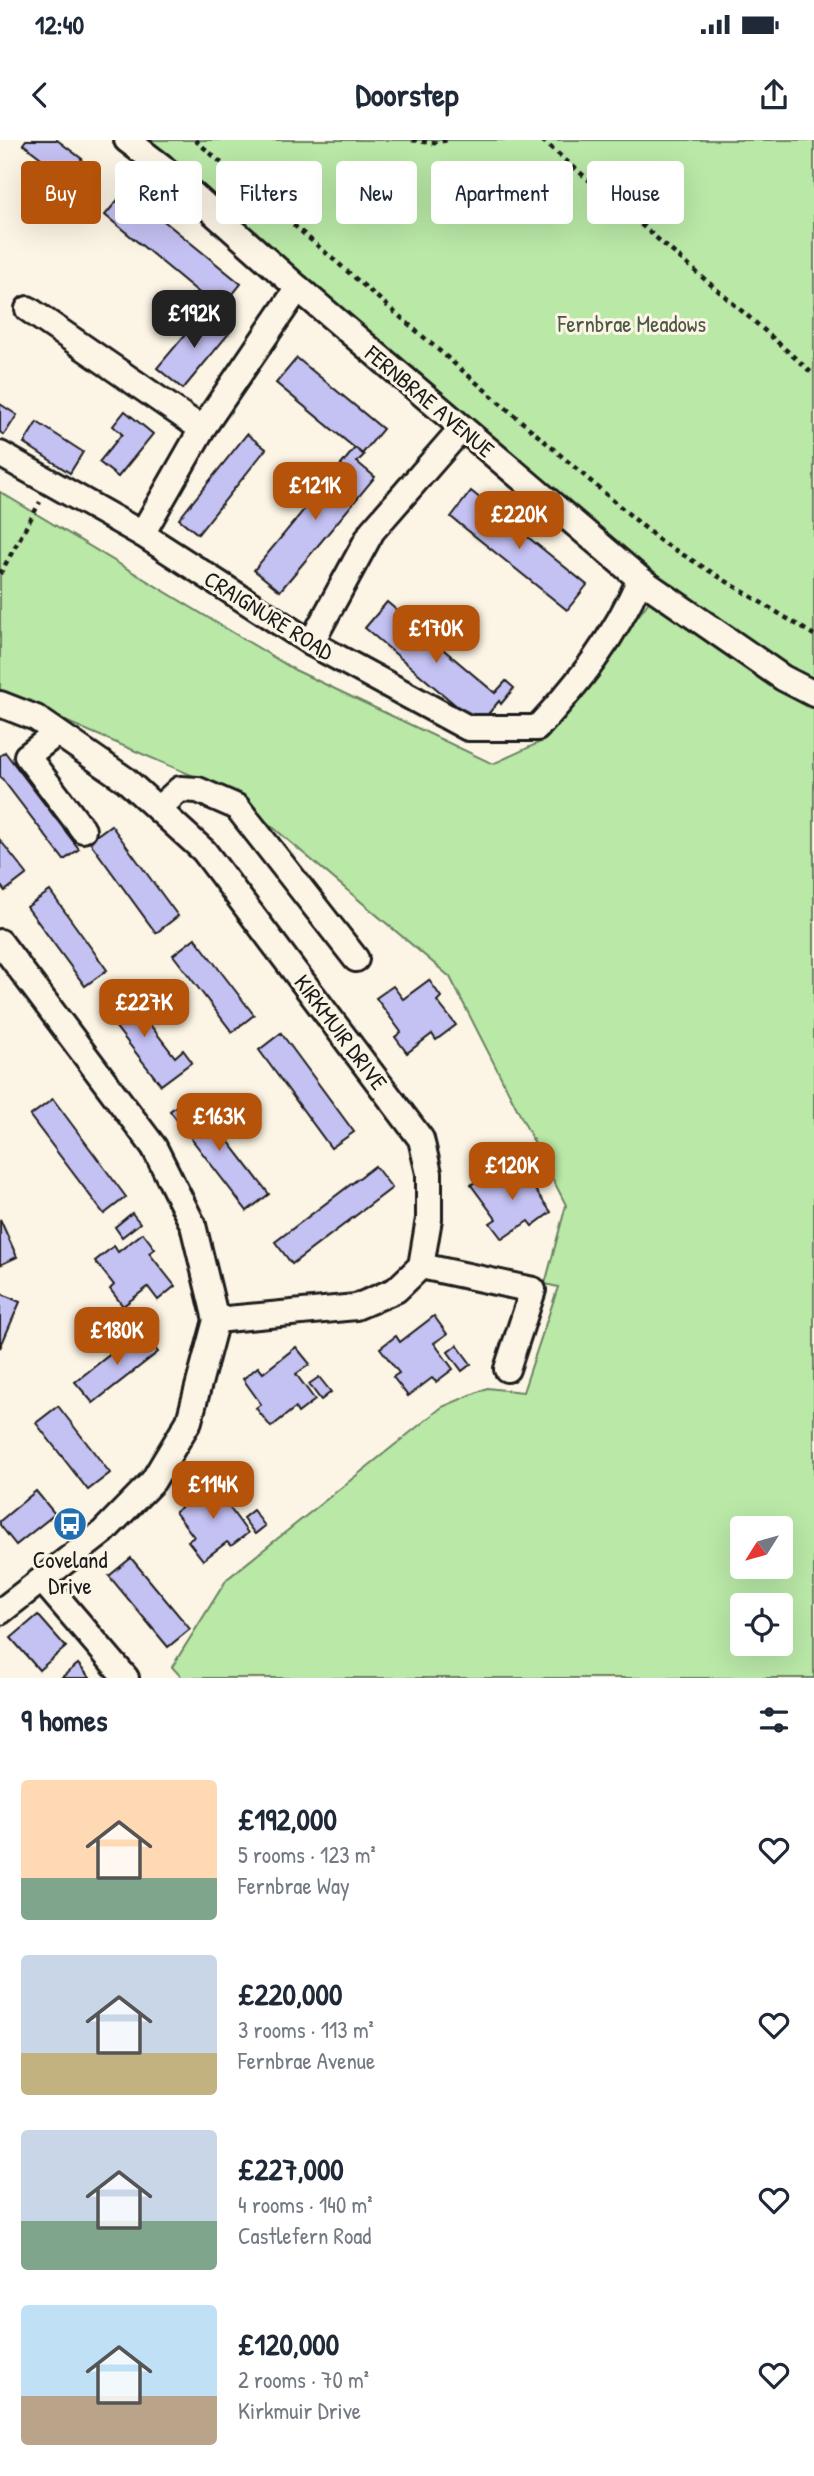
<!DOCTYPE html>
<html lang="en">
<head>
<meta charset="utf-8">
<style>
	body { margin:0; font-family:"Patrick Hand",sans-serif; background:#f2f2f3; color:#1f2937; height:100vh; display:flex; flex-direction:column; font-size:26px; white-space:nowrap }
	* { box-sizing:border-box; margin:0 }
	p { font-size:23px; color:#747a83 }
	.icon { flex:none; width:38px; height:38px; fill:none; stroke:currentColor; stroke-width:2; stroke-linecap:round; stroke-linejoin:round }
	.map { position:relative; height:1538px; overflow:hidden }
	.drawer { display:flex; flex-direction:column; background:#fff; flex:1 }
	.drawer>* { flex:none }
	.guide { position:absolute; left:21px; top:21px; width:774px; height:63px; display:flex; gap:14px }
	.needle { width:46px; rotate:233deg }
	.controls { position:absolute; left:730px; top:1376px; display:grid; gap:14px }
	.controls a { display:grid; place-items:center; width:63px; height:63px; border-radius:7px; background:#fff; box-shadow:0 7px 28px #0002; font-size:35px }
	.price { position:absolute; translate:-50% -60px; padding:0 16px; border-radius:14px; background:#b45309; color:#fff; font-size:23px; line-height:46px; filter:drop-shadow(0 2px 4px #0008) }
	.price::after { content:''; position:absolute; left:50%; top:42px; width:21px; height:16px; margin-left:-10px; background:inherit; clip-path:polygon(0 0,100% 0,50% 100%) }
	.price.on { background:#222; color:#fff }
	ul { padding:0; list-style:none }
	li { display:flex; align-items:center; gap:21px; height:175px; padding:0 21px }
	li span { display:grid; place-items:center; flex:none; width:196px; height:140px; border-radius:7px; color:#555 }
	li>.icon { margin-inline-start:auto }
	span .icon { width:84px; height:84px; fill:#fffc; stroke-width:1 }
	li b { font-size:30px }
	h2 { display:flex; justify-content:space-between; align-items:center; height:84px; padding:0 21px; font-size:30px }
	.tag { padding:0 24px; border-radius:7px; background:#fff; box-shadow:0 7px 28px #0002; font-size:24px; line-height:63px }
	.tag.on { background:#b45309; color:#fff }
	.status { display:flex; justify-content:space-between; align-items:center; height:49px; padding:0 35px; background:#fff; direction:ltr }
	.status svg { height:19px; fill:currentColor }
	header { display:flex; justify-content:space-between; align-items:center; height:91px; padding:0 21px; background:#fff; font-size:32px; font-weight:700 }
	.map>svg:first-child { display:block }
	.green { fill:#b9e8a7; stroke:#6a8262; stroke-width:2; fill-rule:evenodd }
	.building { fill:#c4c1f3; stroke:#1c1c1c; stroke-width:2 }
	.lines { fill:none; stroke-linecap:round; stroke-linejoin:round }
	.minor-casing { stroke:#1c1c1c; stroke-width:30 }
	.path { stroke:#1c1c1c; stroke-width:4.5; stroke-dasharray:5 5; stroke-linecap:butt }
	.minor { stroke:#fcf5e5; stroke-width:24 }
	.labels { text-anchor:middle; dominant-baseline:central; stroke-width:6; stroke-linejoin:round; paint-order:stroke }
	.park-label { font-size:23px; fill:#4b5946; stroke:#fcf5e5 }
	.street-label { font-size:23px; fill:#1c1c1c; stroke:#fcf5e5 }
	.poi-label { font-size:23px; fill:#1c1c1c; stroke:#fcf5e5 }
</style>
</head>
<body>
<div class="status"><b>12:40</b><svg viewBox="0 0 49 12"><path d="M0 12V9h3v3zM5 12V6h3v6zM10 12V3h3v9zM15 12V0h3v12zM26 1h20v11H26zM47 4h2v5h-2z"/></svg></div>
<header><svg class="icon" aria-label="back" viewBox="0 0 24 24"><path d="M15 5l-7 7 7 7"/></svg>Doorstep<svg class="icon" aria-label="share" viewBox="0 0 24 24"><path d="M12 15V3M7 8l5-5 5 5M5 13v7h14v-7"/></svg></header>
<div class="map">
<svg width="814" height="1538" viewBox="0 0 814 1538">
	<rect width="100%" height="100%" fill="#fcf5e5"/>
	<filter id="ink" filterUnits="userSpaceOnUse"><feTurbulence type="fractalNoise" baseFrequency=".0143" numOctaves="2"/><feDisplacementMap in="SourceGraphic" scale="14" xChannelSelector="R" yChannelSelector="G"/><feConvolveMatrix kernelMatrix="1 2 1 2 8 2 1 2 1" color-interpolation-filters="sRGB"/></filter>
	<g filter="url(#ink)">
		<path class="green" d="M141,0H814V1538H182L172,1527L227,1439L442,1267L487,1248L523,1252L558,1147L545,1144L566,1065L450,837L231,652L0,553V352L295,530L493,624L545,600L651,459ZM742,1388H780V1426H742ZM742,1465H780V1503H742Z"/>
		<g class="building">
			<polygon points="26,0 57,0 82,19 67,38 23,4"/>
			<polygon points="126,50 241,144 220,170 105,75"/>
			<polygon points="206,170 231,191 183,249 157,228"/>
			<polygon points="297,218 383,289 362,314 276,243"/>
			<polygon points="0,264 17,275 4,295 0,292"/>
			<polygon points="125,271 153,294 118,337 99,322 122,294 113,286"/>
			<polygon points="37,282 83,312 70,333 24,303"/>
			<polygon points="247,294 266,309 198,394 179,379"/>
			<polygon points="355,308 364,315 357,322 375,337 280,451 254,430"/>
			<polygon points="471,351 587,445 567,470 451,377"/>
			<polygon points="387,462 495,553 506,541 514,548 501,564 499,561 479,585 365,488"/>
			<polygon points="5,612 79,709 64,720 0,636 0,616"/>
			<polygon points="111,685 178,776 156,793 89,701"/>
			<polygon points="0,700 27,734 5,751 0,745"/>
			<polygon points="50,751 107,830 85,846 27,767"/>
			<polygon points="195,798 254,875 232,892 173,815"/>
			<polygon points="429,840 441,857 437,861 456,885 436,900 432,894 407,913 395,897 401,892 376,858 393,846 403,859"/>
			<polygon points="124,851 175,917 183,910 192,922 161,945 101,868"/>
			<polygon points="164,854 177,872 166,880 153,862"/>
			<polygon points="281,893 354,992 331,1008 259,910"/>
			<polygon points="192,954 269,1054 247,1071 170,971"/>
			<polygon points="53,959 126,1057 104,1074 30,976"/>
			<polygon points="375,1026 392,1048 292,1124 275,1102"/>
			<polygon points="524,1027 537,1044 533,1047 551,1072 532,1086 528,1081 502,1099 490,1083 496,1079 471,1045 489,1032 499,1046"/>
			<polygon points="132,1073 140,1083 122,1097 115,1087"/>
			<polygon points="0,1079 17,1117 0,1125"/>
			<polygon points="143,1093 155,1109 149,1113 175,1146 158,1160 148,1147 123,1166 110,1149 114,1145 95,1121 114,1106 118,1112"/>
			<polygon points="0,1153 20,1162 0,1208"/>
			<polygon points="434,1176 447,1194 434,1203 453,1229 436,1242 432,1238 408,1256 393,1237 399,1233 380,1208 396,1196 400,1202"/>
			<polygon points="141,1190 158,1212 93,1263 75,1242"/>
			<polygon points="457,1205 471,1224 462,1231 448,1212"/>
			<polygon points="296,1207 310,1224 296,1234 315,1260 298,1273 295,1268 271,1287 256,1268 261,1264 243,1239 258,1227 263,1233"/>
			<polygon points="319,1237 331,1252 321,1260 309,1244"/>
			<polygon points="58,1266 110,1333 88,1350 36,1283"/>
			<polygon points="229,1340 242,1357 229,1367 248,1393 231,1406 227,1402 203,1420 188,1401 194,1397 175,1372 191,1360 195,1366"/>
			<polygon points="36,1351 55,1374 16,1405 0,1385 0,1381"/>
			<polygon points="253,1370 265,1386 255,1394 243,1378"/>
			<polygon points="131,1418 190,1489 168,1507 109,1436"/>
			<polygon points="38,1475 66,1507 39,1530 11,1498"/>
			<polygon points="78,1524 90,1538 61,1538"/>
		</g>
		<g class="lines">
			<g class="minor-casing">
				<g id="minor">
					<polyline points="127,0 161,26 298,148 640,439 783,538 814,554"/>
					<polyline points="28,169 202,289"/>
					<path d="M0,314L142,394L311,503L468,588H537C580,541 614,499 640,439"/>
					<polyline points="142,394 202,289 298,148"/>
					<polyline points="311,503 372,391 462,288"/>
					<polyline points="0,564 36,578 126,640 204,711 421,999 429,1033 429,1079 421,1126 396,1150 356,1167 216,1180"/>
					<polyline points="57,593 27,616 83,690"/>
					<polyline points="158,669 180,649 198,650 237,667 356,819"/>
					<polyline points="0,802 154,1007 193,1085 216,1180 189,1281 153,1341 103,1392 0,1472"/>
					<polyline points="421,1126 533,1150 507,1229"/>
					<polyline points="43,1441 126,1538"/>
				</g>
			</g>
			<g class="path">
				<polyline points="195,0 659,400 814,495"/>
				<polyline points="412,0 432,3 448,0"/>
				<polyline points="542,0 764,190 814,235"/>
				<polyline points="0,434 40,362"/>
			</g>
			<use href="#minor" class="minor"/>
		</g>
	</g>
	<defs>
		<g id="bus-disc" transform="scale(1.75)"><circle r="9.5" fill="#1f6fb2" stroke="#fcf5e5"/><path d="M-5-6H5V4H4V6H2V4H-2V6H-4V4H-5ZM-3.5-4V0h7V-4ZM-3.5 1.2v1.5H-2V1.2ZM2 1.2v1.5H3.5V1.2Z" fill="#fff"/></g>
	</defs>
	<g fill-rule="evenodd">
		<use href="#bus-disc" x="70" y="1384"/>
	</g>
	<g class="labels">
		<g class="park-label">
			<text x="632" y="183">Fernbrae Meadows</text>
		</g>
		<g class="street-label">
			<text transform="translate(430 261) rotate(40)">FERNBRAE AVENUE</text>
			<text transform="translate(269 475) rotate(32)">CRAIGNURE ROAD</text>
			<text transform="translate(341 892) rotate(53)">KIRKMUIR DRIVE</text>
		</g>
		<g class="poi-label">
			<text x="70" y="1419">Coveland<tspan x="70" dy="26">Drive</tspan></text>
		</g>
	</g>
</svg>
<div class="controls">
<a><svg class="needle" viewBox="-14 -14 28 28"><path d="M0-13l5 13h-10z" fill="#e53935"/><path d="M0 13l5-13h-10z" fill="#747a83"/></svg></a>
<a><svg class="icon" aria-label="locate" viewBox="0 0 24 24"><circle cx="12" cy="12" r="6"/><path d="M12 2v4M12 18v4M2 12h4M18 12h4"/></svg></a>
</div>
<b class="price on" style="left:194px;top:210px">£192K</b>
<b class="price" style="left:315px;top:382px">£121K</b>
<b class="price" style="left:519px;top:411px">£220K</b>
<b class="price" style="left:436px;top:525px">£170K</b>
<b class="price" style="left:144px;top:899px">£227K</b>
<b class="price" style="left:219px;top:1013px">£163K</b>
<b class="price" style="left:512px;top:1062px">£120K</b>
<b class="price" style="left:117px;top:1227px">£180K</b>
<b class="price" style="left:213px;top:1381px">£114K</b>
<div class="guide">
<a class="tag on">Buy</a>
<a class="tag">Rent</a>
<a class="tag">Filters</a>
<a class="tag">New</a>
<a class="tag">Apartment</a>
<a class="tag">House</a>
</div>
</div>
<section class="drawer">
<h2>9 homes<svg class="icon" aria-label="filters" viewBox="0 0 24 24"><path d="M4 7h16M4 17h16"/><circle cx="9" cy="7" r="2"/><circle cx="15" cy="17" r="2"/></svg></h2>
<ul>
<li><span style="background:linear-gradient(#ffd9b3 70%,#7fa58c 0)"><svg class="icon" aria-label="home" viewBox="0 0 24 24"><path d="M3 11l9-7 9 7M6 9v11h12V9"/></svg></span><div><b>£192,000</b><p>5 rooms · 123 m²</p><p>Fernbrae Way</p></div><svg class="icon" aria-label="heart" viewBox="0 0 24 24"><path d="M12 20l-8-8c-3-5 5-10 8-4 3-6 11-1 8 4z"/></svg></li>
<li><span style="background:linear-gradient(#c9d6e8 70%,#c2b280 0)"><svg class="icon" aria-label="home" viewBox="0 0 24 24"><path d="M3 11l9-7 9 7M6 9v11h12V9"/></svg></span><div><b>£220,000</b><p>3 rooms · 113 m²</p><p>Fernbrae Avenue</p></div><svg class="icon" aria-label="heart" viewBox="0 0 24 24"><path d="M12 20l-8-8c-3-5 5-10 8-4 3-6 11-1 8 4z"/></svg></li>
<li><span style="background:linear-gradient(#c9d6e8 65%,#7fa58c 0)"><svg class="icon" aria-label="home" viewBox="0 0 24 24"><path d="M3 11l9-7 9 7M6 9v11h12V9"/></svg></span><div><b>£227,000</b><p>4 rooms · 140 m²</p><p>Castlefern Road</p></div><svg class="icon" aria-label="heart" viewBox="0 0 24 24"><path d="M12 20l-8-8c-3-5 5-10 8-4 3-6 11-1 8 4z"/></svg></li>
<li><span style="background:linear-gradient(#bfe0f5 65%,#b9a48a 0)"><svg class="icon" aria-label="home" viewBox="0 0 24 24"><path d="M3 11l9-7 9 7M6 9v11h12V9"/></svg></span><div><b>£120,000</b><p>2 rooms · 70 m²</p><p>Kirkmuir Drive</p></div><svg class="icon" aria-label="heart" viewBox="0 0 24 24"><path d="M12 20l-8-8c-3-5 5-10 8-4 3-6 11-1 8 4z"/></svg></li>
</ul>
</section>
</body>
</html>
